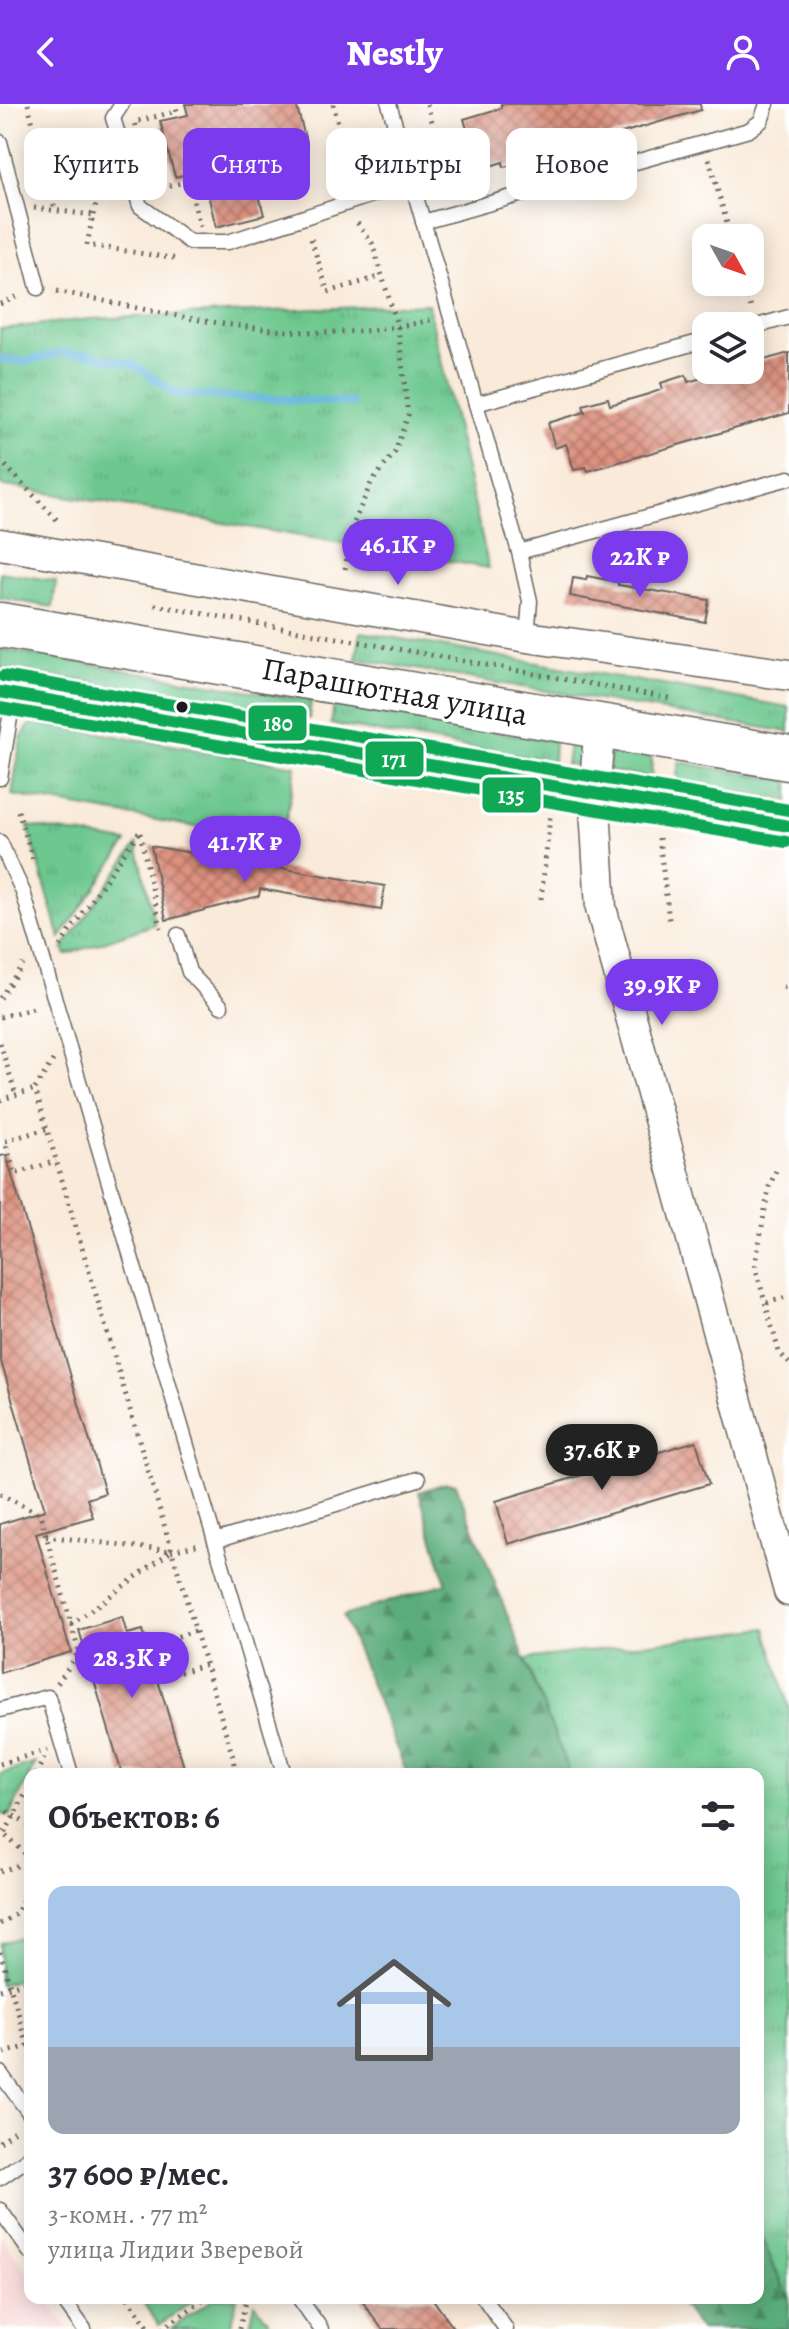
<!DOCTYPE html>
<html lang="ru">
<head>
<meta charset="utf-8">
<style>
	body { margin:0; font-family:Alegreya,serif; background:#f7f7f7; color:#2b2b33; height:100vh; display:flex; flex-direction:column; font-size:30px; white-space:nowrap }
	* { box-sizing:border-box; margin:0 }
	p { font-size:26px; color:#7c7c81 }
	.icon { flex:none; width:44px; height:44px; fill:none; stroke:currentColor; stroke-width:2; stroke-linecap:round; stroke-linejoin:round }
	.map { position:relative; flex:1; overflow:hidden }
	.side { position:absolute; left:24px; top:1664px; width:740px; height:536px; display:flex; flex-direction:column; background:#fff; border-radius:16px; box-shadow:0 4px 20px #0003 }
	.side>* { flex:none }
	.hud { position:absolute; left:24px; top:24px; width:742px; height:72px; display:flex; gap:16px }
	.needle { width:52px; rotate:130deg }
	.controls { position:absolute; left:692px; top:120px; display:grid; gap:16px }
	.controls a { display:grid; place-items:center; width:72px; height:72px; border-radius:16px; background:#fff; box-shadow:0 4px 20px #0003; font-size:40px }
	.price { position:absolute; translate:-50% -68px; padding:0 18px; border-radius:28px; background:#7c3aed; color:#fff; font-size:26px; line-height:52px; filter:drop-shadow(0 2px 4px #0008) }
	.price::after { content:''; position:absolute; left:50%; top:48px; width:24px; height:18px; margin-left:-12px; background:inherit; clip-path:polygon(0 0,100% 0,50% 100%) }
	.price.on { background:#222; color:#fff }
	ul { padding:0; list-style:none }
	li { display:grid; align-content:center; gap:16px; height:424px; padding:0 24px }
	li span { display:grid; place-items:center; height:248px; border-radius:16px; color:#555 }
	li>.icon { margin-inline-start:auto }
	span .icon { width:144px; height:144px; fill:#fffc; stroke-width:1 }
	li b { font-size:34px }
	h2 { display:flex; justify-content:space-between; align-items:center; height:96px; padding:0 24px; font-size:34px }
	.pill { padding:0 28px; border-radius:16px; background:#fff; box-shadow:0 4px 20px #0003; font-size:28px; line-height:72px }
	.pill.on { background:#7c3aed; color:#fff }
	header { display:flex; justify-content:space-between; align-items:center; height:104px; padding:0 24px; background:#7c3aed; color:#fff; font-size:36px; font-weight:800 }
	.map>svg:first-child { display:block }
	.built { fill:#f7d0cf }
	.grass { fill:url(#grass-tufts); stroke:#447256; stroke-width:2 }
	.forest { fill:url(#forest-firs); stroke:#3b644b; stroke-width:2 }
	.pitch { fill:#6dc88f; stroke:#447256; stroke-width:2 }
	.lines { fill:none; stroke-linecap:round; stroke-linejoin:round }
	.stream { stroke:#5eb4db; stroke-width:8 }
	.building { fill:url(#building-cross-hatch) }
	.service-casing { stroke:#69645e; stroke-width:17 }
	.minor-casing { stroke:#69645e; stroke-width:33 }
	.primary-casing { stroke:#69645e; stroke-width:47 }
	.path { stroke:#69645e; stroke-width:5; stroke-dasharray:2 6; stroke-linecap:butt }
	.service { stroke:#fff; stroke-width:14 }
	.minor { stroke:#fff; stroke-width:30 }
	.primary { stroke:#fff; stroke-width:44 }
	.bus-1-casing { stroke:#fff; stroke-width:18 }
	.bus-2-casing { stroke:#fff; stroke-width:18 }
	.bus-3-casing { stroke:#fff; stroke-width:18 }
	.bus-1 { stroke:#10a855; stroke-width:12 }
	.bus-2 { stroke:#10a855; stroke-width:12 }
	.bus-3 { stroke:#10a855; stroke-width:12 }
	.bus-dot { fill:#1c1c1c; stroke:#fff; stroke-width:3 }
	.labels { text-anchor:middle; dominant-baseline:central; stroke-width:6; stroke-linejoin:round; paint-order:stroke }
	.street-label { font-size:32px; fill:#1c1c1c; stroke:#fff }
	.line-badge { stroke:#fff; stroke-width:3 }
	.badge-label { font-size:22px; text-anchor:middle; font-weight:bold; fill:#fff }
</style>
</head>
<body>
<header><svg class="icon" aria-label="back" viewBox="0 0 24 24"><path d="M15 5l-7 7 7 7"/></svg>Nestly<svg class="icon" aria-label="person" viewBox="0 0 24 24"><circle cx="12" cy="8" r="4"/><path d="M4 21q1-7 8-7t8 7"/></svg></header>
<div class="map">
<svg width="789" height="2225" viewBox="0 0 789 2225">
	<defs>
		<pattern id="grass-tufts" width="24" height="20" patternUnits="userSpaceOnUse" patternTransform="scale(2)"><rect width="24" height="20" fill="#6dc88f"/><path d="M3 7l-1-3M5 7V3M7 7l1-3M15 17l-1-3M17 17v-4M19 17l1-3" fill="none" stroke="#5eab7b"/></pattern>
		<pattern id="forest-firs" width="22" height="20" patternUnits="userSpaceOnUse" patternTransform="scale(2)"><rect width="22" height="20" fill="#5aac7a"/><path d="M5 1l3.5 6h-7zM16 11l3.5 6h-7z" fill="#4a8b63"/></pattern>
		<pattern id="building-cross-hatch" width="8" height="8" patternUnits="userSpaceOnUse" patternTransform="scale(2)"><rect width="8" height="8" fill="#dd9280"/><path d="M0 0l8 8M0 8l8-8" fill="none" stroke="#b27668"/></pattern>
	</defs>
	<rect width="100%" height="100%" fill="#fff"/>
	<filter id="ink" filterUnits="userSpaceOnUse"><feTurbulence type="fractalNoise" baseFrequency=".0125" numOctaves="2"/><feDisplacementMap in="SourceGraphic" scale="16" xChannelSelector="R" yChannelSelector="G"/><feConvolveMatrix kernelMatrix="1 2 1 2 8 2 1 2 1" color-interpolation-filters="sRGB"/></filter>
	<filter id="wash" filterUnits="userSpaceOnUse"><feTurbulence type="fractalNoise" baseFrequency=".006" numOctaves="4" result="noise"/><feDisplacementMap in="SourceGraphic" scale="32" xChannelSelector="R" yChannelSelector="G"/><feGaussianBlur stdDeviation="1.8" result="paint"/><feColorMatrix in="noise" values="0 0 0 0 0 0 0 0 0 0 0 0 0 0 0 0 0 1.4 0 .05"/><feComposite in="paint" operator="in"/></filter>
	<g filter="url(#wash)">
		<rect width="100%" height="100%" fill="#f9ead9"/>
		<polygon class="built" points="0,2130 30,2172 30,2194 46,2194 68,2225 0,2225"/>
		<g class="grass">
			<polygon points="428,200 489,464 0,381 0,225 90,215"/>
			<polygon points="0,468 56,477 53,503 0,494"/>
			<polygon points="361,528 789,603 789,628 356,555"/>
			<polygon points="0,545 311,597 309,615 0,564"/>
			<polygon points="334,600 554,637 553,658 331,620"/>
			<polygon points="32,618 296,662 282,738 12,691 21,634"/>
			<polygon points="569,640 585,642 582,662 566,660"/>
			<polygon points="611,647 652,654 651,674 609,667"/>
			<polygon points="679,658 789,677 789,697 676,678"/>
			<polygon points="28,722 127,738 60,834"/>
			<polygon points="137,740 155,820 66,851 63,844"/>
			<polygon points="766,1524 789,1605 789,2195 758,2127 758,1670 570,1670 525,1555"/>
			<polygon points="36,1659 9,1712 0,1709 0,1670"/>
		</g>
		<g class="forest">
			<polygon points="446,1379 456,1380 570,1670 407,1670 343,1512 446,1479 419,1388"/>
			<polygon points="758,2127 789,2195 789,2225 700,2225 676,2194 758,2194"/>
		</g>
		<g class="pitch">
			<polygon points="30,1831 30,1872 0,1881 0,1839"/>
			<polygon points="140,2194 197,2194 159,2221"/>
			<polygon points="214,2194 237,2194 230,2225 171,2225"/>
			<polygon points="255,2199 274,2225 249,2225"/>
		</g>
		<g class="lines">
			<polyline class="stream" points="0,255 23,258 61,249 90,250 135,261 176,290 352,299"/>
		</g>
		<g id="blocks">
			<g class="building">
				<polygon points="185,0 296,0 305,33 277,40 255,77 264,111 216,123 202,66 175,73 160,17 188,11"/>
				<polygon points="501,0 700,0 701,6 504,63 503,58 490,62 482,36 471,39 464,15 501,4"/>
				<polygon points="789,249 789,309 588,367 586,363 574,366 566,340 555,344 548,319 585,308 583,301 608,294 610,301 649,290 663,285 661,279 686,271 688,278 729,266 750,266 750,260"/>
				<polygon points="587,472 618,478 618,481 709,496 705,518 570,492 573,474 586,476"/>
				<polygon points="151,742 385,782 381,806 260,785 259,792 166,816"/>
				<polygon points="6,1051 105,1389 87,1395 93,1413 36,1429 71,1548 0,1569 0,1420 45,1406 0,1254 0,1052"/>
				<polygon points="696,1337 709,1380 508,1440 496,1397"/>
				<polygon points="122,1513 127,1530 143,1526 186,1670 122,1670 79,1526"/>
				<polygon points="360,2194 432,2194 454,2225 382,2225"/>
			</g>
		</g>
	</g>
	<g filter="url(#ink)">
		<use href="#blocks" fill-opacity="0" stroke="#69645e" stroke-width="2"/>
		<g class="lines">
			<g class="service-casing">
				<g id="service">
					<polyline points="122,0 113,14 140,102 190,138 228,138 412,78"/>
					<polyline points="389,0 519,448 530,497 527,533"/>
					<polyline points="0,38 38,184"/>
					<polyline points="423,118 749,26 761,17 767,0"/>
					<polyline points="750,224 789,213"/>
					<polyline points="476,300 706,236"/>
					<polyline points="519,448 789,374"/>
					<polyline points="0,674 13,596"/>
					<polyline points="0,738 23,788 284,1670"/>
					<polyline points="178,831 189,868 221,902"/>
					<polyline points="215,1437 418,1375"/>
					<polyline points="0,1606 48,1593 71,1670"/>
					<polyline points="0,1969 30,2010"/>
					<polyline points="0,2074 30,2053"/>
					<polyline points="0,2106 30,2148"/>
					<polyline points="62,2194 84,2225"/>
					<polyline points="299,2194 321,2225"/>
					<polyline points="484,2194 506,2225"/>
				</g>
			</g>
			<g class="minor-casing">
				<g id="minor">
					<polyline points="0,440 527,533 789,571"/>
					<polyline points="600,622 594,687 601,804 789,1487"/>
				</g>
			</g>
			<g class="primary-casing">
				<g id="primary">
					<polyline points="0,521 789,654"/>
					<polyline points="0,588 789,722"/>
				</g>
			</g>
			<g class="path">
				<polyline points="28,0 55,106"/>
				<polyline points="333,0 353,77"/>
				<polyline points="427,0 440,46 487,79"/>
				<polyline points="136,22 135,18 177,7 175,0"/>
				<polyline points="709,55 731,134"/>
				<polyline points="154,86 188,77 200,122"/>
				<polyline points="34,104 93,111 87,141 178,155"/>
				<polyline points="93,111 99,89 79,84 79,80 114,85"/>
				<polyline points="311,135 328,188 382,172"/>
				<polyline points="743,178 751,204"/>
				<path d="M57,187C179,212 310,248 434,215"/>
				<polyline points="0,200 21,191"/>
				<polyline points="0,356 58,417"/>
				<polyline points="345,465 352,423 371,379 395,348 408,311 398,224 372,139 355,116"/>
				<polyline points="155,501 674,595"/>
				<polyline points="18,707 34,759"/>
				<polyline points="140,729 161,824"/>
				<polyline points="659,734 669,816"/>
				<polyline points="541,795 550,713"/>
				<polyline points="60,842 139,728"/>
				<polyline points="783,883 789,884"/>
				<polyline points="0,894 23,860"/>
				<polyline points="0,913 37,903"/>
				<polyline points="0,939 16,991"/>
				<polyline points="53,956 35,985 238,1670"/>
				<polyline points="0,996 35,985"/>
				<polyline points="46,1025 5,1037 15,1070 56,1057"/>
				<polyline points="776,1067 769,1083 755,1162 779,1248 789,1259"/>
				<polyline points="767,1199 789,1192"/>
				<polyline points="0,1390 40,1410 79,1548 57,1580"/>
				<polyline points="46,1432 171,1447 71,1521"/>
				<polyline points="171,1447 198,1441"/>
				<polyline points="195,1527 153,1540 163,1573 205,1561"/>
				<polyline points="0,1660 47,1646"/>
				<polyline points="36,1670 46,1650"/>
				<polyline points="0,1703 30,1722"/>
				<polyline points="0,1727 24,1748 30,1767"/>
				<polyline points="5,1729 30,1681"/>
				<polyline points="0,1767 30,1758"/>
				<polyline points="0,1820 17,1809 30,1780"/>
				<polyline points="0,1848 28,1942"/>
				<polyline points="0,1886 30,1877"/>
				<polyline points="4,1949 29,1942"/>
				<polyline points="0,2038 19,2024"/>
				<polyline points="128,2194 150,2225"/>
				<polyline points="162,2225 206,2194"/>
				<polyline points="239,2225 247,2194"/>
			</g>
			<use href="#service" class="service"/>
			<use href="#minor" class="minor"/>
			<use href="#primary" class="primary"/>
			<g class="bus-1-casing">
				<polyline id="bus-1" points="0,588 789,722"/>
			</g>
			<g class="bus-2-casing">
				<polyline id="bus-2" points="0,604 786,738"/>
			</g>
			<g class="bus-3-casing">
				<polyline id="bus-3" points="3,572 789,706"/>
			</g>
			<use href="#bus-1" class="bus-1"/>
			<use href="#bus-2" class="bus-2"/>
			<use href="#bus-3" class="bus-3"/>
		</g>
	</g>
	<circle class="bus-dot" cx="182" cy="603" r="7"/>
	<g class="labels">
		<g class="street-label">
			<text transform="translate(395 587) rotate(10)">Парашютная улица</text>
		</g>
	</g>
	<g class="line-badge">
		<rect x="247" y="600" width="61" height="38" rx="8" fill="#10a855"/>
		<rect x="364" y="636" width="61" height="38" rx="8" fill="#10a855"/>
		<rect x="481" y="672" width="61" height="38" rx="8" fill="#10a855"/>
	</g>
	<g class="badge-label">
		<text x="278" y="627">180</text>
		<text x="394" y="663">171</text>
		<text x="511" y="699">135</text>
	</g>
</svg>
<div class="controls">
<a><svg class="needle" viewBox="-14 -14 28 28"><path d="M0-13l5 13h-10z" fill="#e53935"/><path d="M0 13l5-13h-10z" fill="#7c7c81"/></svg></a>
<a><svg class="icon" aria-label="layers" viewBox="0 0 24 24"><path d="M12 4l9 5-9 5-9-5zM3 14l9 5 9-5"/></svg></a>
</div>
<b class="price" style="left:398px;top:483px">46.1K ₽</b>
<b class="price" style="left:640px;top:495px">22K ₽</b>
<b class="price" style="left:245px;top:780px">41.7K ₽</b>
<b class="price" style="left:662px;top:923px">39.9K ₽</b>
<b class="price on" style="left:602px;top:1388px">37.6K ₽</b>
<b class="price" style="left:132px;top:1596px">28.3K ₽</b>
<div class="hud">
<a class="pill">Купить</a>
<a class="pill on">Снять</a>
<a class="pill">Фильтры</a>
<a class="pill">Новое</a>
</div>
<section class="side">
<h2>Объектов: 6<svg class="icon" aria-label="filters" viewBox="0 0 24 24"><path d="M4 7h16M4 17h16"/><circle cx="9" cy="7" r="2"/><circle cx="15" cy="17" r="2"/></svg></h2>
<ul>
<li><span style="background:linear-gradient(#a9c7e8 65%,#9aa5b1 0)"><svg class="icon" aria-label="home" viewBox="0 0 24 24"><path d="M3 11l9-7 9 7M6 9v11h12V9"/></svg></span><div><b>37 600 ₽/мес.</b><p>3-комн. · 77 m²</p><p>улица Лидии Зверевой</p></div></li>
</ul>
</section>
</div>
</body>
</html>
